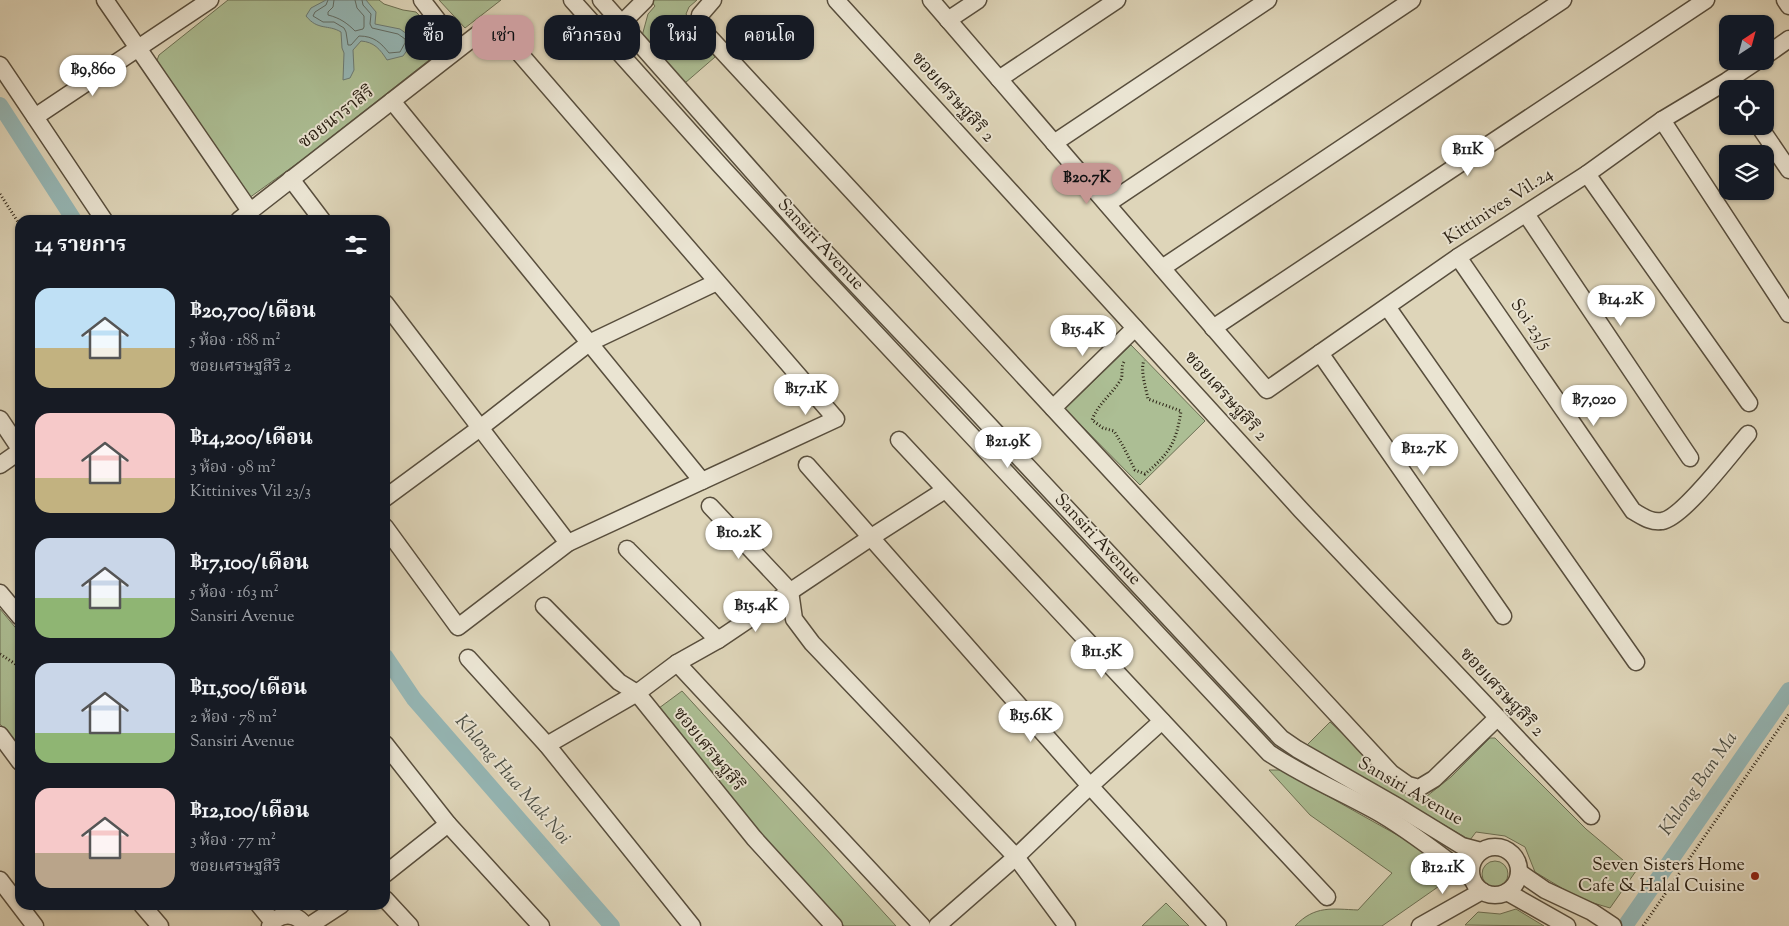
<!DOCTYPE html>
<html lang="th">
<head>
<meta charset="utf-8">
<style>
	body { margin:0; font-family:"Sorts Mill Goudy","Noto Serif Thai",serif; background:#20242c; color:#f1f3f6; height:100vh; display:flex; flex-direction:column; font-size:19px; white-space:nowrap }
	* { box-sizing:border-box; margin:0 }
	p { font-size:16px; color:#9ea1a6 }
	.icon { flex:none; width:28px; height:28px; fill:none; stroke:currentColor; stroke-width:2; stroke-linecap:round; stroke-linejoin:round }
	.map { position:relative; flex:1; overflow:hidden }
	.side { position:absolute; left:15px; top:215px; width:375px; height:695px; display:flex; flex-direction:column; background:#171b24; border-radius:15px; box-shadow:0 1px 4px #0004 }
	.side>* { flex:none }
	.banner { position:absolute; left:405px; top:15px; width:475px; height:45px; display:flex; gap:10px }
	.needle { width:32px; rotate:36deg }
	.buttons { position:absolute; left:1719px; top:15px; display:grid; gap:10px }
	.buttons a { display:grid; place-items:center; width:55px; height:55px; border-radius:10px; background:#171b24; box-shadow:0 1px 4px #0004; font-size:25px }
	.price { position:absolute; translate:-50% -42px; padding:0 11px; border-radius:18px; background:#fff; color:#222; font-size:16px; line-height:32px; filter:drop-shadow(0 1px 2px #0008) }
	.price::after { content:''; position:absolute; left:50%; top:30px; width:15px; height:11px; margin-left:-8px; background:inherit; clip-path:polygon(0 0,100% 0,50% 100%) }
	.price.active { background:#c59692; color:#111 }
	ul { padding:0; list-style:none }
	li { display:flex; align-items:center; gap:15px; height:125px; padding:0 20px }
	li span { display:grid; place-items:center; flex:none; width:140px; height:100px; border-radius:15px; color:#555 }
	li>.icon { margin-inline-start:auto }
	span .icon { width:60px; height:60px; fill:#fffc; stroke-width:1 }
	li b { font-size:21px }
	h2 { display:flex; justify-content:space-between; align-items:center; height:60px; padding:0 20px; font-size:21px }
	.tag { padding:0 18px; border-radius:15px; background:#171b24; box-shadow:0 1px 4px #0004; font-size:18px; line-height:45px }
	.tag.active { background:#c59692; color:#111 }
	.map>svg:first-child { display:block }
	.green { fill:#acbe94; stroke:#6c7054 }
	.water { fill:#95b7b6; stroke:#6b7b75 }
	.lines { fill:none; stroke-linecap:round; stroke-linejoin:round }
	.shore { stroke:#606c65; stroke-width:1 }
	.canal { stroke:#95b7b6; stroke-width:16 }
	.minor-casing { stroke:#584e3d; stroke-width:19 }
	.path { stroke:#2b2114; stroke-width:3; stroke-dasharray:1 2.5; stroke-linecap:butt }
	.minor { stroke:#eae4d2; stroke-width:16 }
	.poi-dot { fill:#8f2418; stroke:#eae4d2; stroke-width:2 }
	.labels { text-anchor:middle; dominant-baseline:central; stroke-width:4; stroke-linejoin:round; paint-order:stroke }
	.street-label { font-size:18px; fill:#2b2114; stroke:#eae4d2 }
	.poi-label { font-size:18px; fill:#2b2114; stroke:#eae4d2; text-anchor:end }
	.water-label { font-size:19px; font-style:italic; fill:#4b4e45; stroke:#eae4d2 }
</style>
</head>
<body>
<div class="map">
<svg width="1789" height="926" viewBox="0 0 1789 926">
	<rect width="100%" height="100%" fill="#ded5b9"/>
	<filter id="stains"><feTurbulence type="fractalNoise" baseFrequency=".004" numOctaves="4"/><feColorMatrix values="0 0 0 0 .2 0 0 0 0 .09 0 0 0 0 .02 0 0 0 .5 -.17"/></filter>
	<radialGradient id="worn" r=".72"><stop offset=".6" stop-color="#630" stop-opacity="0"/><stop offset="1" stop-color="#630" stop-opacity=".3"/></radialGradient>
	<g class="green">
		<polygon points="228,0 379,0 384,4 403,10 416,12 439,36 442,44 438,53 302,160 249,198 156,63 159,55"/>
		<polygon points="439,0 501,0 465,28"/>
		<polygon points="650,0 697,0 689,7 686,14 715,57 685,83 642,36 648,14 655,6"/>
		<polygon points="1131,345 1205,421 1140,485 1065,409"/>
		<polygon points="0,609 20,633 20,750 0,724"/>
		<polygon points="682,691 896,926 844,926 651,714"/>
		<polygon points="1330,722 1410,796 1422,800 1451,777 1490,738 1495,738 1586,829 1636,871 1610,908 1580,899 1535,872 1525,847 1505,836 1476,832 1470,840 1307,745"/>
		<path d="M1269,770H1281L1433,855L1445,869V882L1382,926H1295C1315,905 1332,909 1358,910L1392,873L1310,815Z"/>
		<circle cx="1495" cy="874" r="13"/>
		<polygon points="1166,903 1189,926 1142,926"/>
		<polygon points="1516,909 1544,926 1465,925 1478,912 1500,914"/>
	</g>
	<path class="water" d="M326,0H366L376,12L375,24L400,29L411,37V45L403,56L387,60C380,49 374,42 361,41L353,50L354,70L350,78L343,80L344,53L342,48L341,32C328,24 318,31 306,16L311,8Z"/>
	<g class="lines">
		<g class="shore">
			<path d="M328,0L326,5L315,12L313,16L323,22H334L344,28L346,32L348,45H351L359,36C374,36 381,43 389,53L400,52L405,43V39L398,34L372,28L370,24L371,14L363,5L362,0"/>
			<path d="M334,0L333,7L328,12V15C340,18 347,23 355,31L363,29L364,27V16L357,8L355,0"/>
		</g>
		<g class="canal">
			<polyline points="0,105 74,220"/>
			<polyline points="385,656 414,699 612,926"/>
			<polyline points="1625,926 1789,690"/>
		</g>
		<g class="minor-casing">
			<g id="minor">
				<polyline points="105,0 250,211"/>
				<polyline points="422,0 459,48"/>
				<path d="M572,0L720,165L820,274L1269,753C1305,777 1344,793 1381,814C1413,833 1442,856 1472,879"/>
				<polyline points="601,0 806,232 959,393 1281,738 1297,749 1400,808 1462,846 1481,851"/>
				<polyline points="713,0 700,15 699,26 1391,773 1408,785 1419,788 1434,779 1497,718"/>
				<polyline points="836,0 1301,510 1591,816"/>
				<polyline points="931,0 1267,390 1458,257 1587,174 1662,120 1727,81 1757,61"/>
				<polyline points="1785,0 1789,6"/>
				<polyline points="948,20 978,0"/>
				<polyline points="615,30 645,0"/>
				<polyline points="1765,56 1789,39"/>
				<polyline points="0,65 35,117"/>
				<polyline points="999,79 1117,0"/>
				<polyline points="392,101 702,481"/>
				<polyline points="1662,120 1789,314"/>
				<polyline points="1759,126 1789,170"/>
				<polyline points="1054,143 1268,0"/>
				<polyline points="1587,174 1749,403"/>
				<polyline points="291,179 322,220"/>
				<polyline points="1107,204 1412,0"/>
				<polyline points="1526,214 1690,458"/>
				<polyline points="104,220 35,117 210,0"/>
				<polyline points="239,220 487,27 494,26 502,33 836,419 568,543 458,627 385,527"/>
				<path d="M1458,257L1633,511C1642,516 1651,523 1662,521C1683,518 1732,452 1748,434"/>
				<polyline points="1162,268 1563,0"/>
				<polyline points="385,303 568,543"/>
				<polyline points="1388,308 1636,662"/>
				<polyline points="1213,328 1706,0"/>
				<polyline points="1320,353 1503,616"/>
				<polyline points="1053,408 1135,328"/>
				<polyline points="0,419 20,449"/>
				<polyline points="899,440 1327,897"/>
				<polyline points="0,465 20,451"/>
				<polyline points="807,465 1090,786 1218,926"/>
				<polyline points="385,498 480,428 589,343 717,282"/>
				<polyline points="710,506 790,591 794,619 812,643 1016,857 1067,926"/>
				<polyline points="627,549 718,640"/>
				<polyline points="0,593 20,617"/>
				<polyline points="544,606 619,682 637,693 754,838 834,926"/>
				<polyline points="468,658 547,745 692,926"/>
				<polyline points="677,663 922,926"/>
				<polyline points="0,735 20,762"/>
				<polyline points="385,744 448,824 541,926"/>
				<polyline points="547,745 637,693 677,663 718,640 870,538 945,490"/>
				<circle cx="1495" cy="871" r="24"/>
				<polyline points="1519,872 1545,890 1592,912 1613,926"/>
				<polyline points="385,874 448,824"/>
				<polyline points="0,880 35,926"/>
				<polyline points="1507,892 1567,926"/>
				<polyline points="385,899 410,926"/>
				<polyline points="142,905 160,926"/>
				<polyline points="259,905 273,922"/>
				<path d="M270,926C279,912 297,912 305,926"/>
				<polyline points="309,926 341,905"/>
				<polyline points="937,926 1016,857 1090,786 1162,721"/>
				<polyline points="1420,926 1482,891"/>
			</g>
		</g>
		<g class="path">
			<polyline points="0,194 20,225"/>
			<path d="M1124,362C1120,369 1124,375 1120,381C1111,395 1098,404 1092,420L1103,428L1114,431L1123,446L1135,470L1145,474C1170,453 1176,443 1181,411L1148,399C1146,388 1140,371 1144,360"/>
			<polyline points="0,654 20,667"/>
			<polyline points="1643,926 1789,714"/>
		</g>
		<use href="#minor" class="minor"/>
	</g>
	<circle class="poi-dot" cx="1755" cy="876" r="5"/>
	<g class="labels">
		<g class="street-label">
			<text transform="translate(952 98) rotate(48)">ซอยเศรษฐสิริ 2</text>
			<text transform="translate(337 118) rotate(-38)">ซอยนาราสิริ</text>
			<text transform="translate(1499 207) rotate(-33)">Kittinives Vil.24</text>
			<text transform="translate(820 245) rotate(47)">Sansiri Avenue</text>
			<text transform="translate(1530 325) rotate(55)">Soi 23/5</text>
			<text transform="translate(1225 397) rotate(48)">ซอยเศรษฐสิริ 2</text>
			<text transform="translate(1097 540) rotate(47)">Sansiri Avenue</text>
			<text transform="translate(1501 693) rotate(47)">ซอยเศรษฐสิริ 2</text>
			<text transform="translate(708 750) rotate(51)">ซอยเศรษฐสิริ</text>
			<text transform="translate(1410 792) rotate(30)">Sansiri Avenue</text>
		</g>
		<g class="poi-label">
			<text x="1745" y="866">Seven Sisters Home<tspan x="1745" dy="21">Cafe &amp; Halal Cuisine</tspan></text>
		</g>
		<g class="water-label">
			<text transform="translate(512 780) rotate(49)">Khlong Hua Mak Noi</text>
			<text transform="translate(1699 784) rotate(-55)">Khlong Ban Ma</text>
		</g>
	</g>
	<rect width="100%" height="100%" filter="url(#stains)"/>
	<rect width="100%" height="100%" fill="url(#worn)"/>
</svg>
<div class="buttons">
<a><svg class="needle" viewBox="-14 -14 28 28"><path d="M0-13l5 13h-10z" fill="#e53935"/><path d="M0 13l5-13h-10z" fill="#9ea1a6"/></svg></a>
<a><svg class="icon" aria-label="locate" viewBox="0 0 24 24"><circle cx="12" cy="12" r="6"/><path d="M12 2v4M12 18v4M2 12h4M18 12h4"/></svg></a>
<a><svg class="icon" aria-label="layers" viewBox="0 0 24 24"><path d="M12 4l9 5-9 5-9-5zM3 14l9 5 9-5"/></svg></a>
</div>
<b class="price" style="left:93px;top:97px">฿9,860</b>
<b class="price" style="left:1468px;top:177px">฿11K</b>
<b class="price active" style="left:1087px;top:205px">฿20.7K</b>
<b class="price" style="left:1621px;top:327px">฿14.2K</b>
<b class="price" style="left:1083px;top:357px">฿15.4K</b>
<b class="price" style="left:806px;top:416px">฿17.1K</b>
<b class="price" style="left:1594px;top:427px">฿7,020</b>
<b class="price" style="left:1008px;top:469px">฿21.9K</b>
<b class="price" style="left:1424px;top:476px">฿12.7K</b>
<b class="price" style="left:739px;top:560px">฿10.2K</b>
<b class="price" style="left:756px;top:633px">฿15.4K</b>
<b class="price" style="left:1102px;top:679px">฿11.5K</b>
<b class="price" style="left:1031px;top:743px">฿15.6K</b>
<b class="price" style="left:1443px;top:895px">฿12.1K</b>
<div class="banner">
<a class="tag">ซื้อ</a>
<a class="tag active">เช่า</a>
<a class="tag">ตัวกรอง</a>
<a class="tag">ใหม่</a>
<a class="tag">คอนโด</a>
</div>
<section class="side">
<h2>14 รายการ<svg class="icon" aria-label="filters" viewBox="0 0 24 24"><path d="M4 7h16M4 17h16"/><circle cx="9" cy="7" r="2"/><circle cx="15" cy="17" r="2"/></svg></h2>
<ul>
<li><span style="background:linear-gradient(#bfe0f5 60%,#c2b280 0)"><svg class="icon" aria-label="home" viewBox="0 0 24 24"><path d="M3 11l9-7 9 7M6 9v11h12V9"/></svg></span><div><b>฿20,700/เดือน</b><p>5 ห้อง · 188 m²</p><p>ซอยเศรษฐสิริ 2</p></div></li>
<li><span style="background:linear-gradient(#f6c9c9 65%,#c2b280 0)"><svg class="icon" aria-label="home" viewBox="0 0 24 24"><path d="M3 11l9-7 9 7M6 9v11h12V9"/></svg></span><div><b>฿14,200/เดือน</b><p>3 ห้อง · 98 m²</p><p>Kittinives Vil 23/3</p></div></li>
<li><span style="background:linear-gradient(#c9d6e8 60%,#8fb573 0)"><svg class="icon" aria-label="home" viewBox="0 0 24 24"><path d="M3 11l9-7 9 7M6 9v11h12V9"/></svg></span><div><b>฿17,100/เดือน</b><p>5 ห้อง · 163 m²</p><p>Sansiri Avenue</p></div></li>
<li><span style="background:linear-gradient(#c9d6e8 70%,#8fb573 0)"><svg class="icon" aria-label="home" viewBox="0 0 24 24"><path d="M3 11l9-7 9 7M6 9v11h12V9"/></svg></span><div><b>฿11,500/เดือน</b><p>2 ห้อง · 78 m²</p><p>Sansiri Avenue</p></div></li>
<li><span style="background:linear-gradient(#f6c9c9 65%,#b9a48a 0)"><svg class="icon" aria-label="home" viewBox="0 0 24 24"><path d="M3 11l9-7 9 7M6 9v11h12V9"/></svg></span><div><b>฿12,100/เดือน</b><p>3 ห้อง · 77 m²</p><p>ซอยเศรษฐสิริ</p></div></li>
</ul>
</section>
</div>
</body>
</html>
